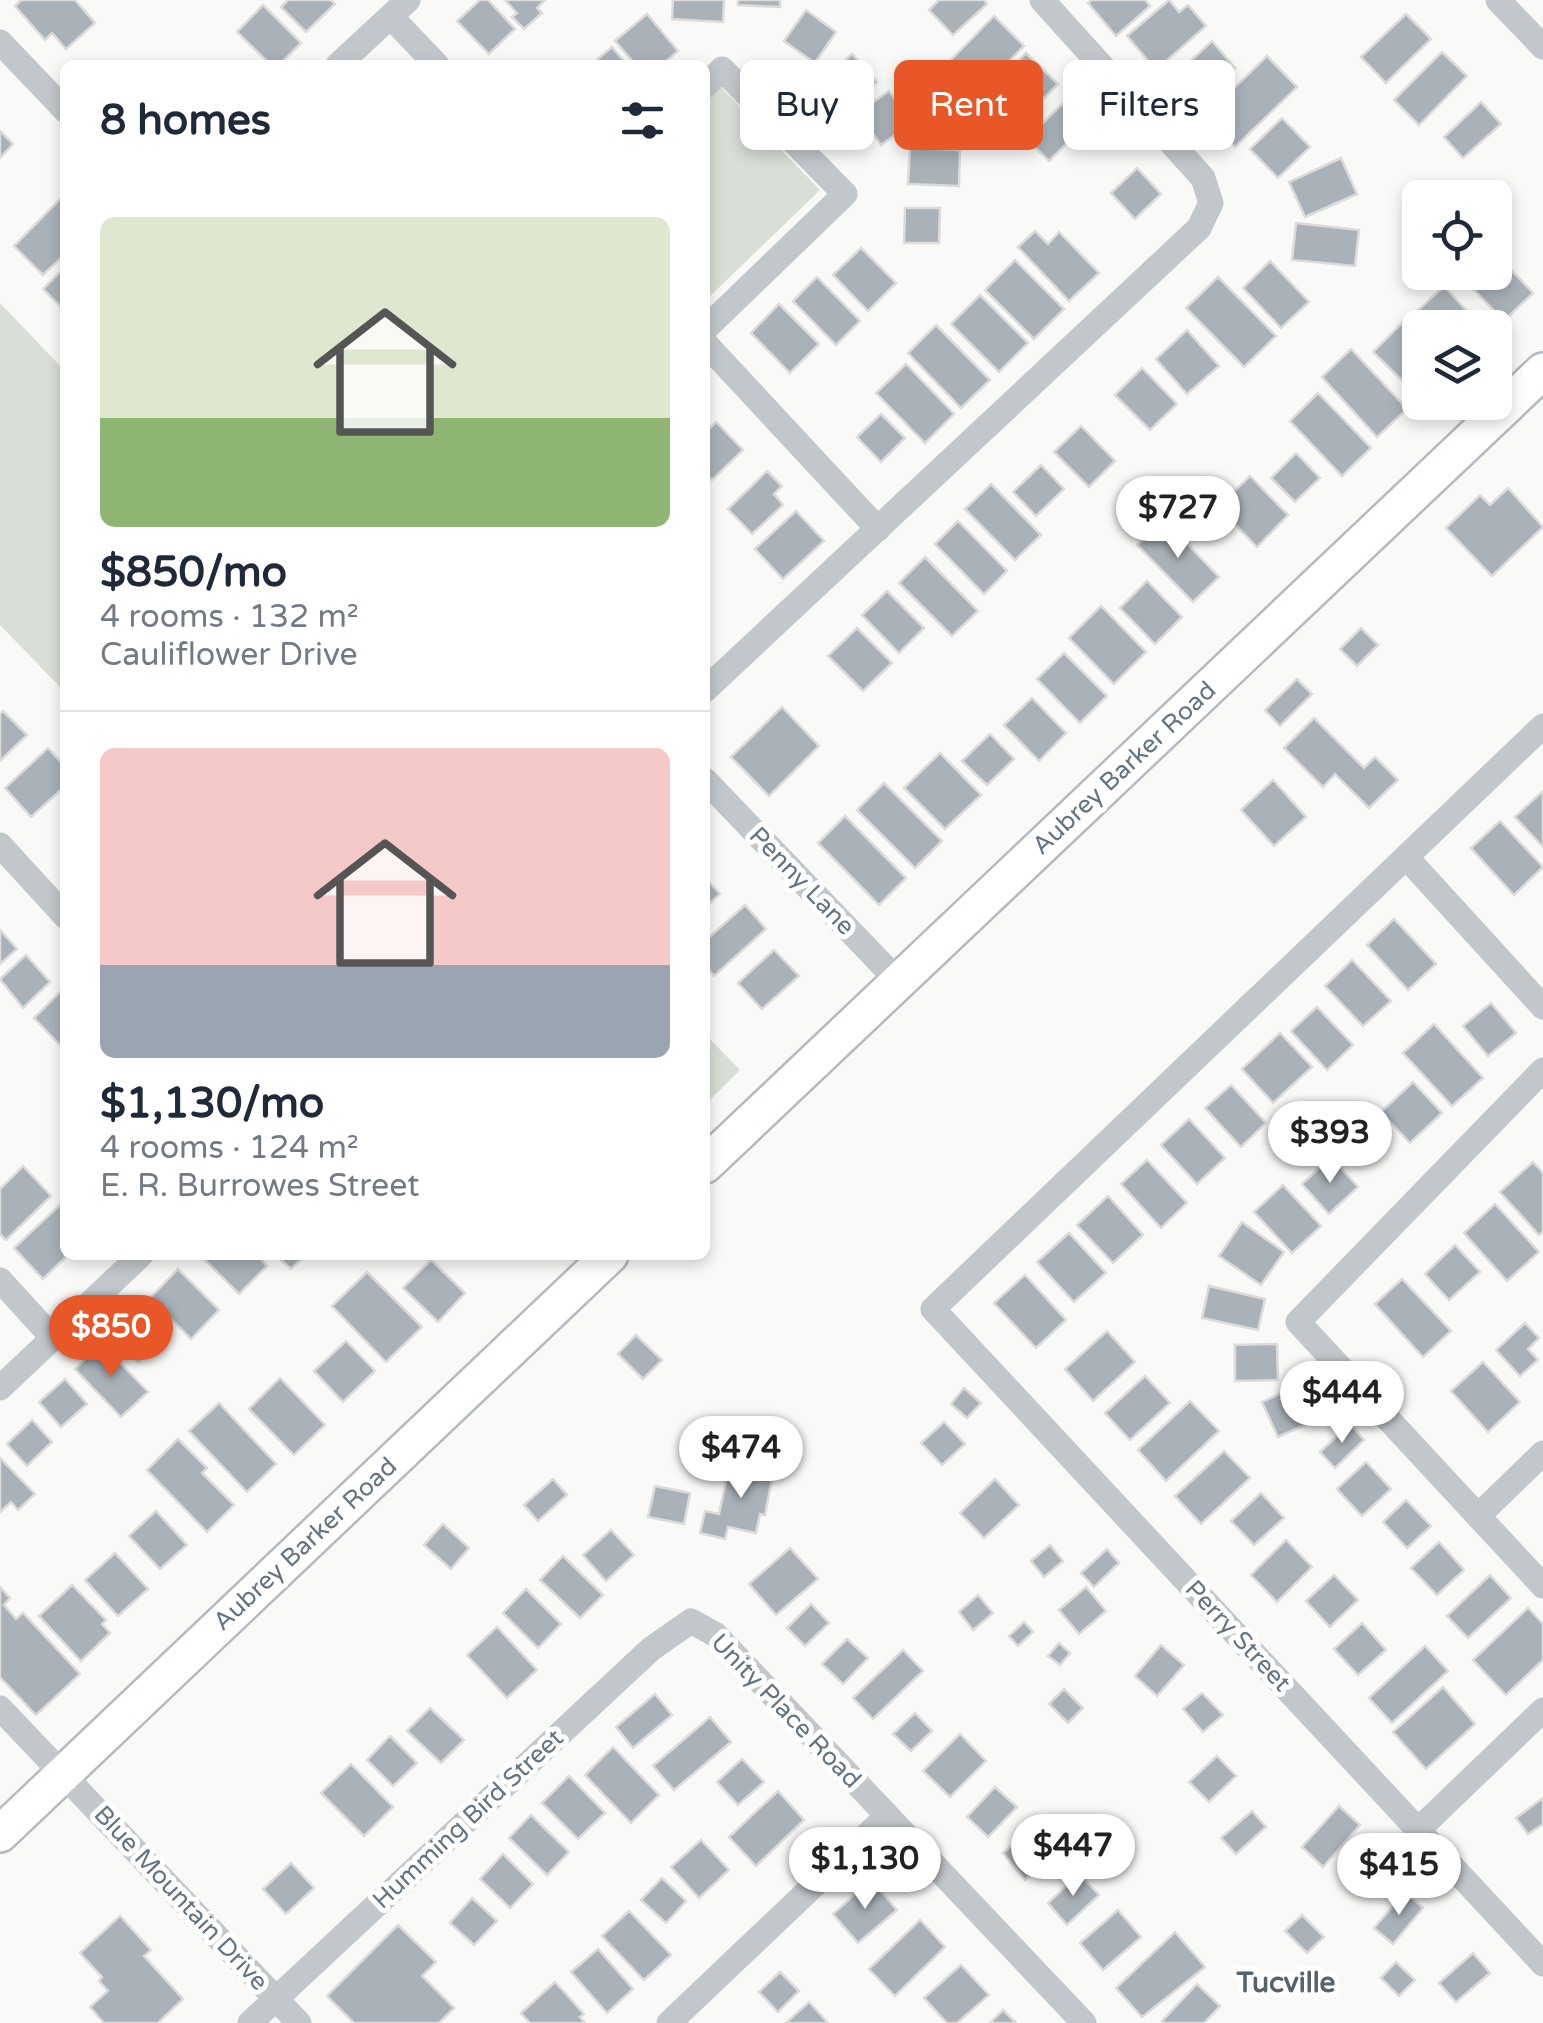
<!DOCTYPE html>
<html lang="en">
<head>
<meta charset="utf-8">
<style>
	body { margin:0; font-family:"Varela Round",sans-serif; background:#f2f2f3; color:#1f2937; height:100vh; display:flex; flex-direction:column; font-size:38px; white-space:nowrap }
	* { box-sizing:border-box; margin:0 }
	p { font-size:32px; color:#747a83 }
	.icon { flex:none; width:55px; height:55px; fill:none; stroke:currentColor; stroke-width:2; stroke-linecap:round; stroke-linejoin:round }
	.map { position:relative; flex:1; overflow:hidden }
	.drawer { position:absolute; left:60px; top:60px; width:650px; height:1200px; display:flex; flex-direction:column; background:#fff; border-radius:15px; box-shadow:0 5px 15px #0003 }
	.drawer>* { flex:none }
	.guide { position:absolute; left:740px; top:60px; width:652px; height:90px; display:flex; gap:20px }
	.controls { position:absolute; left:1402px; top:180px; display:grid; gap:20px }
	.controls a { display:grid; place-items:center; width:110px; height:110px; border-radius:15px; background:#fff; box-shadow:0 5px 15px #0003; font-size:50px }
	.price { position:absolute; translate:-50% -85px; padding:0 22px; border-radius:35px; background:#fff; color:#222; font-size:32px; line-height:65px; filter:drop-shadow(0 2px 5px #0008) }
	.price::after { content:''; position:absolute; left:50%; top:60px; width:30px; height:22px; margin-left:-15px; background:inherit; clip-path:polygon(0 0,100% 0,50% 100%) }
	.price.current { background:#e85728; color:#fff }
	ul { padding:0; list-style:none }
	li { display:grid; align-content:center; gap:20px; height:530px; padding:0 40px }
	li+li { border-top:2px solid #e0e1e3 }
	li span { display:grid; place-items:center; height:310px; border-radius:15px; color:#555 }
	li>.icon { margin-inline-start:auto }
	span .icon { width:180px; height:180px; fill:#fffc; stroke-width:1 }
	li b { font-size:42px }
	h2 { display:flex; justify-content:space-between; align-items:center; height:120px; padding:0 40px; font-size:42px }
	.tag { padding:0 35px; border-radius:15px; background:#fff; box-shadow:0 5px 15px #0003; font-size:35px; line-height:90px }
	.tag.current { background:#e85728; color:#fff }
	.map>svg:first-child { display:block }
	.green { fill:#d9ded6 }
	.building { fill:#a9b2b9; stroke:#dbdbd9; stroke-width:2.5 }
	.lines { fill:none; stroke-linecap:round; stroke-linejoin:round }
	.secondary-casing { stroke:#b4bac0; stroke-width:40 }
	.street { stroke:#c2c7cb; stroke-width:25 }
	.secondary { stroke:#fff; stroke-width:35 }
	.labels { text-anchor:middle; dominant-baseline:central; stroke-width:10; stroke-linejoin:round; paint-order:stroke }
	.street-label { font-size:25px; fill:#637483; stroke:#fff }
	.neighbourhood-label { font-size:28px; font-weight:bold; fill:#56636d; stroke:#fff }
</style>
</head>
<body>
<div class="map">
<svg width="1543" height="2023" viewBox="0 0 1543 2023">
	<rect width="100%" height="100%" fill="#f9f9f7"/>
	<g class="green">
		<polygon points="720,86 820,190 705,301 705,100"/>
		<polygon points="0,303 65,371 65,692 0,625"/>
		<polygon points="705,1034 740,1070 705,1105"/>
	</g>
	<g class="building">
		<polygon points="21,0 75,0 95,23 66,49 52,33 45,40 15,6"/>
		<polygon points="288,0 331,0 335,4 306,32 281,7"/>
		<polygon points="480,0 488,0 515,29 489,54 457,21"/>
		<polygon points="505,0 545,0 537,8 542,13 524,29 512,17 517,13"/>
		<polygon points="673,0 724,0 723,22 672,19"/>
		<polygon points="738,0 780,0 780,7 738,5"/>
		<polygon points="939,0 984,0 987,4 953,35 929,10"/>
		<polygon points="1092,0 1145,0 1150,6 1116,36 1088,3"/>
		<polygon points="1169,0 1179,12 1188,5 1206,26 1156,70 1127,36"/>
		<polygon points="263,5 301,43 279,65 271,65 237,32"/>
		<polygon points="806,10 836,32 815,63 784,41"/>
		<polygon points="647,14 678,51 662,65 636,65 615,41"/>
		<polygon points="1406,14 1431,39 1386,83 1361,57"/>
		<polygon points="994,16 1024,46 976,94 947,64"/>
		<polygon points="1212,41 1235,68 1190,108 1167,83"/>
		<polygon points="612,47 627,65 591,65"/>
		<polygon points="1442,52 1467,76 1419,125 1394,100"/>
		<polygon points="1026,53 1058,84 1008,135 976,104"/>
		<polygon points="852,54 877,82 849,107 825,79"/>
		<polygon points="1267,56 1297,87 1235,147 1205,116"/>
		<polygon points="889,91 912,123 881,145 858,113"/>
		<polygon points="1481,102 1501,124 1463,158 1444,137"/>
		<polygon points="1062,104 1084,126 1049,161 1027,139"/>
		<polygon points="1282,118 1310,147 1278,178 1250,149"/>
		<polygon points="0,131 13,144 0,158"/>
		<polygon points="910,148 960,150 959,186 908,184"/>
		<polygon points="1341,158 1357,194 1305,217 1289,182"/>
		<polygon points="1137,168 1161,194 1135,219 1111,193"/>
		<polygon points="65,194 65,254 43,275 14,246"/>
		<polygon points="905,208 940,208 939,243 904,243"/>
		<polygon points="1296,223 1359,230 1355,266 1292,260"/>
		<polygon points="1035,231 1048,244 1059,232 1099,273 1069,301 1018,247"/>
		<polygon points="861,248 896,283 868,311 833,275"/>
		<polygon points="1495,253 1533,293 1504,321 1457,272 1495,272"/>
		<polygon points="1015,260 1064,309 1034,339 985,290"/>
		<polygon points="1270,261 1309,302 1281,328 1243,288"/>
		<polygon points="65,267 65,311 43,289"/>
		<polygon points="817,277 860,321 836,345 793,301"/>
		<polygon points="1218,277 1276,336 1244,367 1186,308"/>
		<polygon points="1444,286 1482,328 1427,328 1414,314"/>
		<polygon points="980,295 1028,343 999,372 951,324"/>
		<polygon points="779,304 819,344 790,373 751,333"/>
		<polygon points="1403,322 1420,340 1420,392 1417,395 1373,352"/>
		<polygon points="936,325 990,380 961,408 908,353"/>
		<polygon points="1187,330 1219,366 1187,394 1156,359"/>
		<polygon points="1351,349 1407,409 1377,437 1322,377"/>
		<polygon points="906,364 954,414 925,443 876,393"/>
		<polygon points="1142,368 1177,404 1150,430 1115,395"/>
		<polygon points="1318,393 1371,448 1342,476 1290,421"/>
		<polygon points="881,414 905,438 881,462 857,437"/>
		<polygon points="716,422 743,450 712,480 705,473 705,433"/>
		<polygon points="1081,426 1115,461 1089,487 1054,452"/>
		<polygon points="1296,453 1320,478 1295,502 1271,478"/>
		<polygon points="1041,465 1064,489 1036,516 1013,492"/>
		<polygon points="767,471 782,486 774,494 783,505 752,534 728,509"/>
		<polygon points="1250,476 1288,515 1257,547 1218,507"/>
		<polygon points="991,484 1041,535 1015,560 965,509"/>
		<polygon points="1508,488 1543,527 1492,576 1446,528 1480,495 1490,505"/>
		<polygon points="796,511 824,541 783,579 755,549"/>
		<polygon points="1163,519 1219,577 1193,602 1137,545"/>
		<polygon points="958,521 1007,571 984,594 935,544"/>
		<polygon points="925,557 978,611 952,636 899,583"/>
		<polygon points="1147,581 1182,617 1155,644 1120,608"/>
		<polygon points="887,591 924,628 899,653 862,615"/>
		<polygon points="1101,606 1146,652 1114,684 1069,638"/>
		<polygon points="857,628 892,663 863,691 828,656"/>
		<polygon points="1361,628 1378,645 1357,666 1340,649"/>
		<polygon points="1064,653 1107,696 1080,723 1037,679"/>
		<polygon points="1297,679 1312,694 1280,726 1265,710"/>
		<polygon points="1032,698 1066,733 1039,761 1004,725"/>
		<polygon points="782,707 819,746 769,796 731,757"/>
		<polygon points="3,711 27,735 0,761 0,714"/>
		<polygon points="1314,718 1364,768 1375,757 1398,780 1369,808 1335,774 1323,787 1284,748"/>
		<polygon points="990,734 1014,759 987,785 962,761"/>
		<polygon points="48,748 65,767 65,786 31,817 5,788"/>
		<polygon points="940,753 981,795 945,829 904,788"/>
		<polygon points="1273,780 1306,817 1274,846 1241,810"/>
		<polygon points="884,783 942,841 915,868 857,810"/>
		<polygon points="1543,791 1543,847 1515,817"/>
		<polygon points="845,816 906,878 879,905 818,843"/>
		<polygon points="1500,821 1543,867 1514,895 1471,848"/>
		<polygon points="705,878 720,894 705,908"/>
		<polygon points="745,905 766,929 714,976 705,965 705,941"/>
		<polygon points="1394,919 1436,964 1408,990 1367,945"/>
		<polygon points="0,930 17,949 0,964"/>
		<polygon points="774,950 799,976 762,1009 738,983"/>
		<polygon points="26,955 50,982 23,1008 0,979"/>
		<polygon points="1352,960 1391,1001 1363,1026 1325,986"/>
		<polygon points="62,990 65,993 63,1048 34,1018"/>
		<polygon points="1491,1003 1516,1033 1488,1056 1463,1026"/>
		<polygon points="1317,1007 1353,1045 1327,1070 1291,1031"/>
		<polygon points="1434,1024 1483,1078 1452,1106 1403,1053"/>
		<polygon points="1280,1033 1312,1067 1273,1103 1242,1069"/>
		<polygon points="1413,1082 1442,1113 1410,1143 1381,1112"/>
		<polygon points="1231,1085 1266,1123 1241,1147 1205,1108"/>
		<polygon points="1361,1109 1386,1137 1357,1165 1331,1137"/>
		<polygon points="1189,1119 1225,1158 1197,1184 1161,1145"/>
		<polygon points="1331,1157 1358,1187 1329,1214 1302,1184"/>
		<polygon points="1147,1160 1187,1203 1161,1228 1121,1184"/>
		<polygon points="1533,1162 1543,1173 1543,1232 1539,1235 1500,1192"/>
		<polygon points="23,1166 51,1196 6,1240 0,1234 0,1189"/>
		<polygon points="1283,1185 1321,1226 1292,1253 1254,1212"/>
		<polygon points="1108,1196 1143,1235 1113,1263 1077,1225"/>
		<polygon points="64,1201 65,1255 68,1255 43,1279 14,1248"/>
		<polygon points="1495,1204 1539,1252 1507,1281 1464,1233"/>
		<polygon points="1242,1222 1284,1252 1261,1285 1219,1256"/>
		<polygon points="1069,1233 1106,1273 1074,1302 1037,1262"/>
		<polygon points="1455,1245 1480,1272 1449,1300 1425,1274"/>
		<polygon points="208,1255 257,1255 267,1266 239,1294 204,1259"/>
		<polygon points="276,1255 305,1255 291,1269"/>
		<polygon points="431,1260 465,1293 438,1322 403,1288"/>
		<polygon points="178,1269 219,1310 191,1339 150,1298"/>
		<polygon points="367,1272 422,1327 386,1362 332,1306"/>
		<polygon points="1025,1275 1066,1320 1036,1348 994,1303"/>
		<polygon points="1402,1279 1451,1331 1423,1357 1375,1304"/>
		<polygon points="1209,1286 1265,1299 1258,1330 1202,1318"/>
		<polygon points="138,1307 165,1337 138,1362 111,1332"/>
		<polygon points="1525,1323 1539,1338 1528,1349 1538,1360 1520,1376 1496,1350"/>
		<polygon points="1107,1331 1135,1362 1093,1401 1065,1369"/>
		<polygon points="636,1335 662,1360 643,1379 618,1354"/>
		<polygon points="346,1341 375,1371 343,1402 314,1371"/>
		<polygon points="101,1343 148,1392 121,1417 75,1369"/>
		<polygon points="1277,1344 1278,1380 1235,1381 1235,1345"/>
		<polygon points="1483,1362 1520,1402 1488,1432 1451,1391"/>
		<polygon points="1145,1376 1170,1403 1130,1440 1105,1413"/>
		<polygon points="280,1378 325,1425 294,1455 249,1409"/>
		<polygon points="65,1379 87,1404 61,1427 39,1402"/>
		<polygon points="1299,1385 1314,1421 1278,1437 1262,1402"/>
		<polygon points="964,1388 981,1403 967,1418 951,1404"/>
		<polygon points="1190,1401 1219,1431 1166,1481 1138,1450"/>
		<polygon points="219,1403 276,1464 247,1492 189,1431"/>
		<polygon points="32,1420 52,1442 27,1466 7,1444"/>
		<polygon points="944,1422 965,1444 942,1465 921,1443"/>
		<polygon points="1350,1424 1364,1440 1335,1468 1320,1452"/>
		<polygon points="178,1439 207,1468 202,1473 234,1505 207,1532 147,1470"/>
		<polygon points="1224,1451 1250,1478 1201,1524 1175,1496"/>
		<polygon points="0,1458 35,1494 18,1510 11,1502 0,1512"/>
		<polygon points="737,1461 774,1469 765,1515 760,1514 756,1533 728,1527 725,1539 700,1533 705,1511 719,1514 728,1471 735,1473"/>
		<polygon points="1366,1462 1391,1489 1362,1516 1337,1489"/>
		<polygon points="553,1479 567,1495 538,1521 524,1505"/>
		<polygon points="995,1479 1019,1505 984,1538 960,1513"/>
		<polygon points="655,1486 690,1493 684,1524 648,1517"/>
		<polygon points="1261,1493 1284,1518 1254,1545 1231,1521"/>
		<polygon points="1406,1500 1431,1526 1407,1548 1383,1522"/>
		<polygon points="156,1511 187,1545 160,1569 129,1536"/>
		<polygon points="443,1524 469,1548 451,1569 424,1545"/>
		<polygon points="611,1530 634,1555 606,1581 583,1555"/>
		<polygon points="1286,1540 1312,1567 1277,1602 1251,1575"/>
		<polygon points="1439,1542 1464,1570 1437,1595 1411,1568"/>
		<polygon points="1050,1545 1063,1561 1044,1577 1031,1561"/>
		<polygon points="790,1548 818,1579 776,1615 749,1584"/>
		<polygon points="1107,1549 1119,1563 1094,1587 1081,1573"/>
		<polygon points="115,1553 148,1589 118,1616 85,1580"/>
		<polygon points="563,1556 603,1595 580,1618 540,1580"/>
		<polygon points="1334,1575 1358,1600 1330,1627 1306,1601"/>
		<polygon points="1490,1575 1511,1598 1468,1638 1447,1616"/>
		<polygon points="72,1585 106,1620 102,1624 110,1633 81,1661 39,1616"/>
		<polygon points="0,1587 10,1598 4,1605 16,1619 23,1613 80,1674 36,1715 0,1677"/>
		<polygon points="1086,1587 1106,1611 1079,1634 1059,1610"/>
		<polygon points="526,1589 561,1624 538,1648 503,1613"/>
		<polygon points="978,1595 993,1613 973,1630 959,1612"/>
		<polygon points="811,1604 829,1623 805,1646 787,1628"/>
		<polygon points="1528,1608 1543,1624 1543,1660 1506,1695 1473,1660"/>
		<polygon points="1024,1622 1033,1632 1018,1646 1009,1636"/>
		<polygon points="1362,1623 1386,1650 1358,1675 1334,1649"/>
		<polygon points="497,1627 537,1670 507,1698 467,1655"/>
		<polygon points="847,1639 868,1658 843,1684 822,1664"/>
		<polygon points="1059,1643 1070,1653 1060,1665 1048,1656"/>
		<polygon points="1161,1645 1184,1665 1157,1696 1135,1676"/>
		<polygon points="1425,1646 1448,1671 1392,1723 1369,1698"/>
		<polygon points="903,1650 923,1671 873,1719 853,1698"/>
		<polygon points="1443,1687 1475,1724 1426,1769 1393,1732"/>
		<polygon points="1064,1689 1083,1708 1068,1723 1049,1704"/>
		<polygon points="1202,1693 1223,1715 1203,1732 1183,1709"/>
		<polygon points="655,1694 672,1715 633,1748 616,1727"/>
		<polygon points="430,1708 464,1740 441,1763 407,1731"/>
		<polygon points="915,1713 932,1731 911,1751 893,1734"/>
		<polygon points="710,1717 731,1742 674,1790 653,1766"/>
		<polygon points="960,1734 986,1761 950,1797 923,1771"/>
		<polygon points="390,1736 417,1763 393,1786 367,1760"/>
		<polygon points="613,1747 659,1795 631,1823 585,1775"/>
		<polygon points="1217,1756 1236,1776 1209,1802 1189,1782"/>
		<polygon points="742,1759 764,1782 738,1805 717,1782"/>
		<polygon points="351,1764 393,1807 364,1836 321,1793"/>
		<polygon points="569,1776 605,1813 578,1839 542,1803"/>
		<polygon points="995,1787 1017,1807 988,1837 967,1817"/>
		<polygon points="778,1791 804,1820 756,1866 729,1837"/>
		<polygon points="1543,1798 1543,1824 1528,1834 1516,1818"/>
		<polygon points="1339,1806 1360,1825 1323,1867 1302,1847"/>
		<polygon points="1252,1811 1266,1827 1236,1854 1221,1838"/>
		<polygon points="531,1815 569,1852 547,1875 509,1838"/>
		<polygon points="1037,1824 1059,1851 1025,1880 1003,1853"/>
		<polygon points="701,1840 729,1870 699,1898 671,1867"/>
		<polygon points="503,1854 533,1884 510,1908 480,1879"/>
		<polygon points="291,1863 314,1888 286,1914 263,1889"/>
		<polygon points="1079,1874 1099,1895 1067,1925 1048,1903"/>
		<polygon points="662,1878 686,1901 666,1923 641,1900"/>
		<polygon points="871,1880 897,1910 858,1943 833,1914"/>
		<polygon points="1405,1892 1423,1908 1393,1944 1374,1928"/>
		<polygon points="472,1898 497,1921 474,1945 450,1923"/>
		<polygon points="1118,1910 1141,1937 1103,1970 1080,1943"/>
		<polygon points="629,1911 671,1955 644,1980 602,1936"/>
		<polygon points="1302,1915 1324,1937 1307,1953 1285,1931"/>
		<polygon points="120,1916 151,1950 144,1956 183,1999 158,2023 104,2023 90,2007 108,1991 99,1981 102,1977 80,1953"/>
		<polygon points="920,1920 945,1947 895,1996 869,1969"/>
		<polygon points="398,1925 436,1962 422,1976 454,2008 439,2023 354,2023 327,1996"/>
		<polygon points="1175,1932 1205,1967 1142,2017 1116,1988"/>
		<polygon points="598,1949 633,1989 607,2013 571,1972"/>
		<polygon points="1473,1953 1490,1973 1456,2002 1439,1983"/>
		<polygon points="1396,1962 1415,1980 1399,1996 1381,1978"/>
		<polygon points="961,1965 989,1995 957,2023 947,2023 924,1998"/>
		<polygon points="780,1972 799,1991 778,2012 759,1992"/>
		<polygon points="555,1982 584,2014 580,2017 585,2023 530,2023 521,2013"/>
		<polygon points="1197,1984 1220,2006 1204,2023 1164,2023 1162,2021"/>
		<polygon points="809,2002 828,2023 786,2023"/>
		<polygon points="1003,2010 1016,2023 990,2023"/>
	</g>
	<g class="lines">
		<g class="secondary-casing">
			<g id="secondary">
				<polyline points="705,1165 1543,371"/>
				<polyline points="0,1834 610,1255"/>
			</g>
		</g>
		<g class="street">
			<polyline points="1498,0 1543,47"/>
			<polyline points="391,17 437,65"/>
			<polyline points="0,42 65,110"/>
			<polyline points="338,65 408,0"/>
			<polyline points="705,86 722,69 845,194 705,329"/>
			<polyline points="705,343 878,529"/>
			<polyline points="705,690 1199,228 1211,203 1203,178 1042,0"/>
			<polyline points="1543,726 933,1309 1543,1964"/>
			<polyline points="705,780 899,982"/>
			<polyline points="0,845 65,916"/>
			<polyline points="1406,857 1543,1007"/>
			<polyline points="1543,1070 1298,1322 1543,1586"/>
			<polyline points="0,1280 53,1338"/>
			<polyline points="0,1388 141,1255"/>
			<polyline points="1478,1516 1543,1453"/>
			<polyline points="0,1708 299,2023"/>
			<polyline points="1418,1830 1543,1710"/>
			<polyline points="250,2023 651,1649 691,1621 716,1635 1084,2023"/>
			<polyline points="669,2023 887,1816"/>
		</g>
		<use href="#secondary" class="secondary"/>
	</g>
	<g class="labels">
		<g class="street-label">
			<text transform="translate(1124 768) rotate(-43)">Aubrey Barker Road</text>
			<text transform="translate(802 881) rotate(46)">Penny Lane</text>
			<text transform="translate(305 1544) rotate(-43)">Aubrey Barker Road</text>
			<text transform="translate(1238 1636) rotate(47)">Perry Street</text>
			<text transform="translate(786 1711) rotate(46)">Unity Place Road</text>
			<text transform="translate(468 1819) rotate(-43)">Humming Bird Street</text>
			<text transform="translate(181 1898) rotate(47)">Blue Mountain Drive</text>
		</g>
		<g class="neighbourhood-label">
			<text x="1286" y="1983">Tucville</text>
		</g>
	</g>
</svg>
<div class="controls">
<a><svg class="icon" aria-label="locate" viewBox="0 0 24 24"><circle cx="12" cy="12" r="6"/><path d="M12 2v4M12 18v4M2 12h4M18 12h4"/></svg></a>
<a><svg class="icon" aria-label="layers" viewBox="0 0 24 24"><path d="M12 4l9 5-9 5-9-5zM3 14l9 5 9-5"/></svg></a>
</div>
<b class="price" style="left:1178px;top:561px">$727</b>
<b class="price" style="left:1330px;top:1186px">$393</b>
<b class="price current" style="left:111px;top:1380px">$850</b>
<b class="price" style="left:1342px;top:1446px">$444</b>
<b class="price" style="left:741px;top:1501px">$474</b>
<b class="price" style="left:1073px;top:1899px">$447</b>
<b class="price" style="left:865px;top:1912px">$1,130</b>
<b class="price" style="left:1399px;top:1918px">$415</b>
<div class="guide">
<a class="tag">Buy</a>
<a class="tag current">Rent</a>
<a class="tag">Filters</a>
</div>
<section class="drawer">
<h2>8 homes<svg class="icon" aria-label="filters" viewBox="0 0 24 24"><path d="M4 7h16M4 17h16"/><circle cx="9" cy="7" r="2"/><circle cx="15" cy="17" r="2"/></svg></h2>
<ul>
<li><span style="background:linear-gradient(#dfe7d0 65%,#8fb573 0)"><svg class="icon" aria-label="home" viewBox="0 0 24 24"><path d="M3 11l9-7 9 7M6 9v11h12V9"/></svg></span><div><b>$850/mo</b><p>4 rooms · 132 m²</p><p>Cauliflower Drive</p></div></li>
<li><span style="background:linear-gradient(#f6c9c9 70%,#9aa5b1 0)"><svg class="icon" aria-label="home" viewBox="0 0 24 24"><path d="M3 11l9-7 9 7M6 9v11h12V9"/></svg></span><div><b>$1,130/mo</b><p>4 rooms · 124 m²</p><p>E. R. Burrowes Street</p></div></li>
</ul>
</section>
</div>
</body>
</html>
